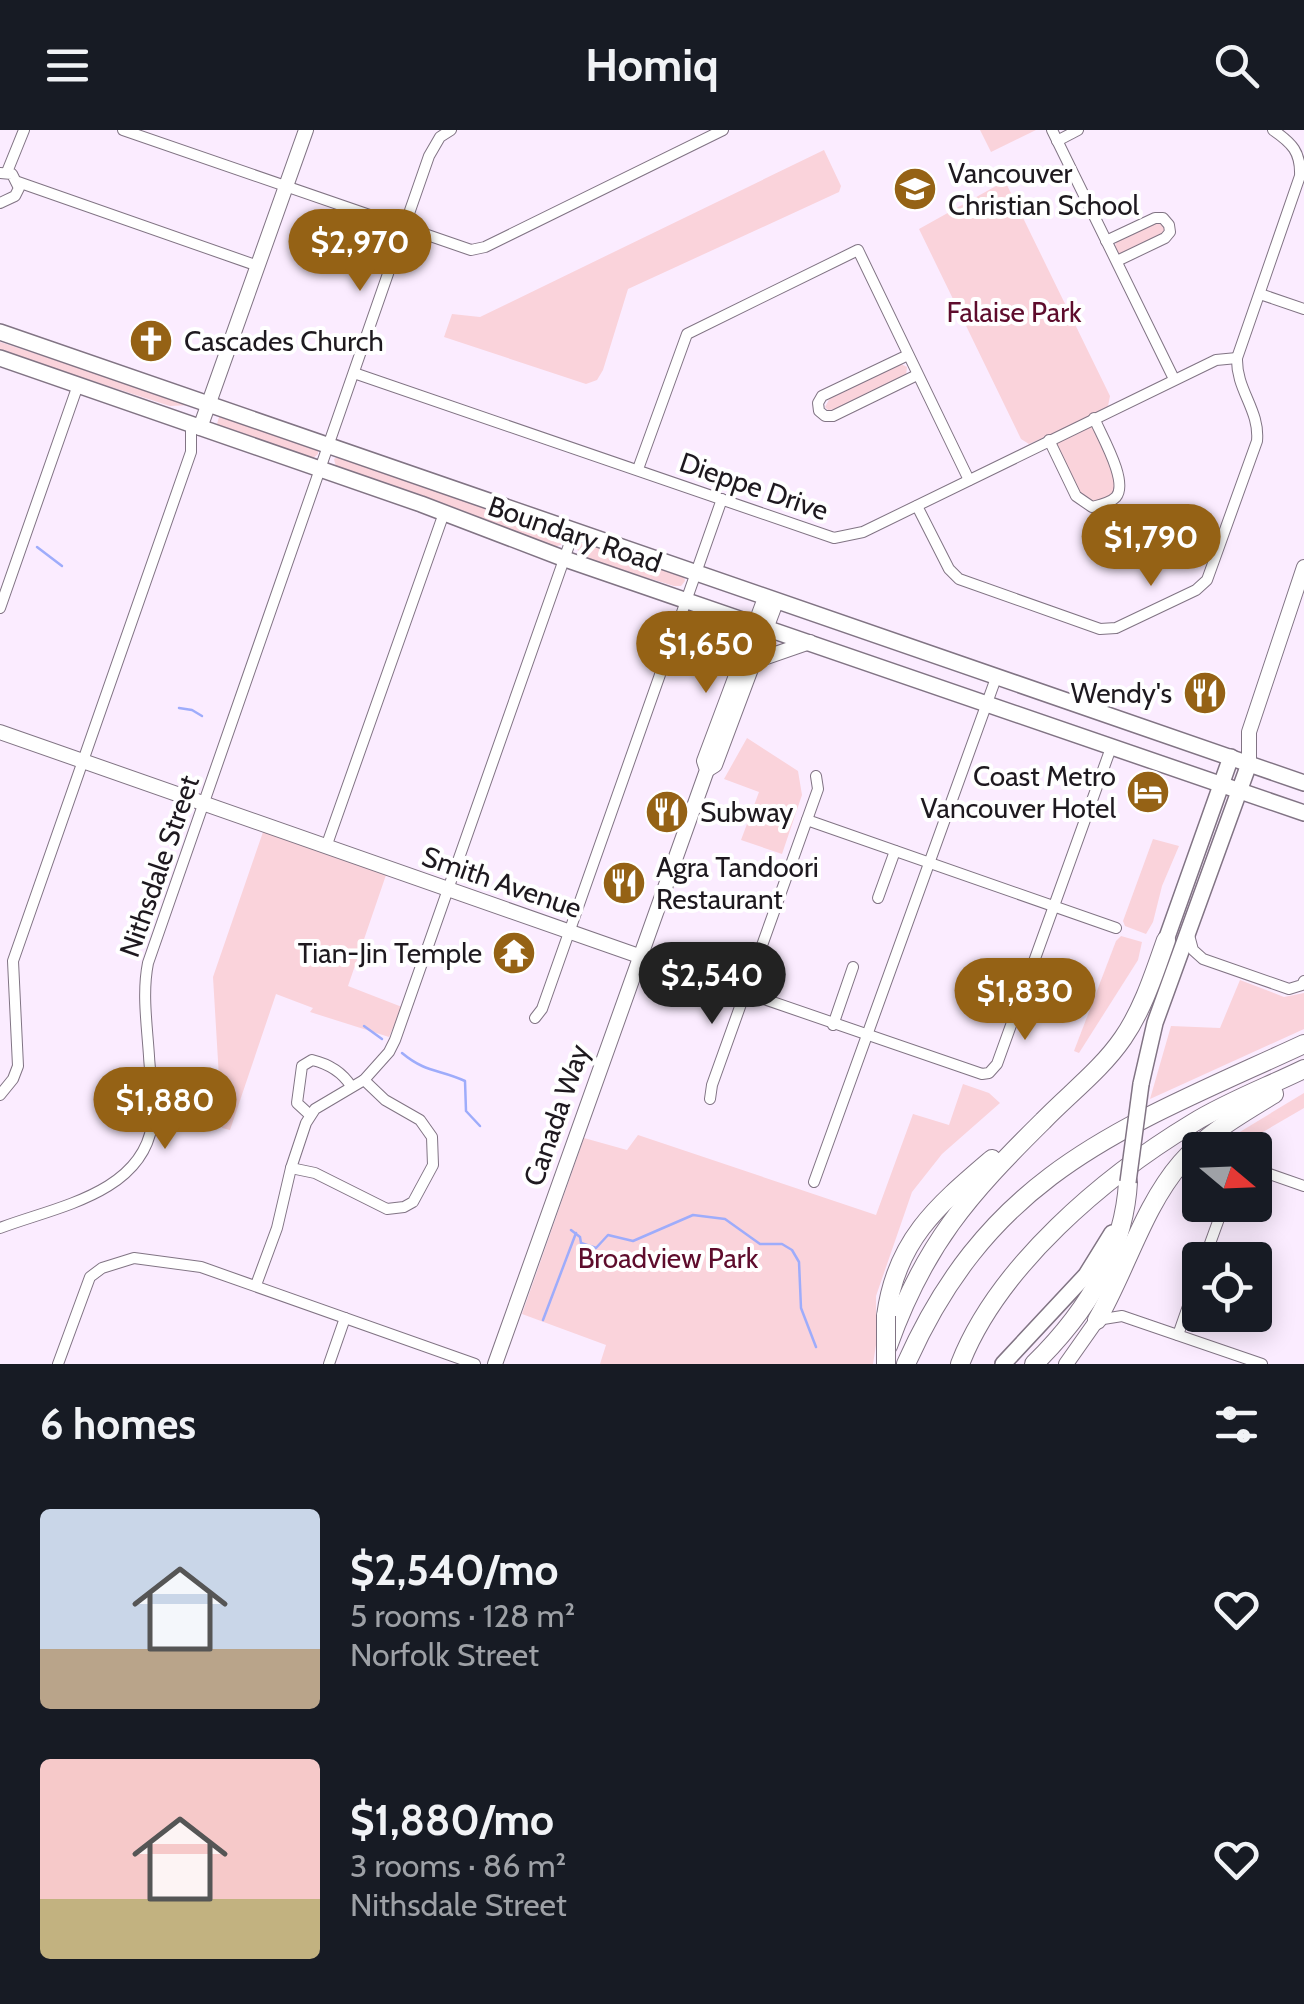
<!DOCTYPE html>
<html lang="en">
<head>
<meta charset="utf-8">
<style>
	body { margin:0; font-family:Cabin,sans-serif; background:#20242c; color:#f1f3f6; height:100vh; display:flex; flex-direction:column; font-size:38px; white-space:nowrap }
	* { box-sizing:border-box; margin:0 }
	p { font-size:32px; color:#9ea1a6 }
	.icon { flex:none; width:55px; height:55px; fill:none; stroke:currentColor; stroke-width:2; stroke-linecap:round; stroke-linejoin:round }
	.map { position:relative; height:1234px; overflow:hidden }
	.side { display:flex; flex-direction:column; background:#171b24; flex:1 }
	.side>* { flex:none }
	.needle { width:65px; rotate:109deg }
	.fabs { position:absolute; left:1182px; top:1002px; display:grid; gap:20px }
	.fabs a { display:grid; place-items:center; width:90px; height:90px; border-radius:10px; background:#171b24; box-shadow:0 5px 25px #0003; font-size:50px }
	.price { position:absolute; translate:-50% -85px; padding:0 22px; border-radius:35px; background:#956215; color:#fff; font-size:32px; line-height:65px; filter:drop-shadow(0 2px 5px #0008) }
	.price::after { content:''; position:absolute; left:50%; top:60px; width:30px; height:22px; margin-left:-15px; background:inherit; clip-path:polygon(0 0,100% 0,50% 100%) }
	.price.active { background:#222; color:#fff }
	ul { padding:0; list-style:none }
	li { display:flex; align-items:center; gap:30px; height:250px; padding:0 40px }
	li span { display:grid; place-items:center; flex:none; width:280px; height:200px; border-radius:10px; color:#555 }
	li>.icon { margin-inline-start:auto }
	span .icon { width:120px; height:120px; fill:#fffc; stroke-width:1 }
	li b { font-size:42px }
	h2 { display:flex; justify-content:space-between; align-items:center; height:120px; padding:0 40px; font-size:42px }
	header { display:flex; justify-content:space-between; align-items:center; height:130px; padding:0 40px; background:#171b24; font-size:45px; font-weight:700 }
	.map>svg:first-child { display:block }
	.green { fill:#fad3db }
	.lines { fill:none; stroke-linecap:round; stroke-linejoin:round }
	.stream { stroke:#9eacfb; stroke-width:2.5 }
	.street-casing { stroke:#817484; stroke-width:12 }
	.secondary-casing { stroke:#817484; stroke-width:16 }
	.primary-casing { stroke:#817484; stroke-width:18 }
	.highway-casing { stroke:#817484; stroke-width:20 }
	.street { stroke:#fff; stroke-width:10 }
	.secondary { stroke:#fff; stroke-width:14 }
	.primary { stroke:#fff; stroke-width:15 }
	.highway { stroke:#fff; stroke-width:18 }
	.primary-bridge-casing { stroke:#817484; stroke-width:18; stroke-linecap:butt }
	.highway-bridge-casing { stroke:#817484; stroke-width:20; stroke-linecap:butt }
	.primary-bridge { stroke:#fff; stroke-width:15 }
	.highway-bridge { stroke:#fff; stroke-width:18 }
	.labels { text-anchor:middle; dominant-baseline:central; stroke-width:8; stroke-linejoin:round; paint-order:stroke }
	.poi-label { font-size:28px; fill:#1e191f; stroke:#fff; text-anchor:start }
	.park-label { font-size:28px; fill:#5e0c2c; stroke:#fff }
	.street-label { font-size:28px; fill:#1e191f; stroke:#fff }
</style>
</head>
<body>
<header><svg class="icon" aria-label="menu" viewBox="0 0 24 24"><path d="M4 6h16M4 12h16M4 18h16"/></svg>Homiq<svg class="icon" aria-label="search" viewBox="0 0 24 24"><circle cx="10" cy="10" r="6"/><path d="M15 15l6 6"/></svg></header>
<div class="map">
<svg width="1304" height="1234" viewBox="0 0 1304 1234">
	<rect width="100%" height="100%" fill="#fbecff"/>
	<g class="green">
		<polygon points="980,0 1036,0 991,22"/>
		<polygon points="824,20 841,56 839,62 628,159 603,240 597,250 586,254 444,207 452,184 480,187"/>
		<polygon points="1005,51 1110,266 1108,276 1089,286 1119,349 1112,366 1097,373 1080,367 1049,305 1029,314 1021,309 919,99"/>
		<polygon points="1157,92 1167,98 1164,104 1121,125 1117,123 1114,118 1117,111"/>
		<polygon points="0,212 192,275 170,276 0,221"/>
		<polygon points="899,233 907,237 906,246 840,279 828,280 825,277 830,268"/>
		<polygon points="220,284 318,319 318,324 312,329 216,297"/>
		<polygon points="339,326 560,401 563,409 561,415 553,417 336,337 334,329"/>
		<polygon points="586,410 684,445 685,451 681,456 674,456 583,428 577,419 579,413"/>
		<polygon points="747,608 798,641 802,665 782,724 741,710 759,662 724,649"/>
		<polygon points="263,702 386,745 348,856 402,877 389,907 310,882 313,878 276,864 230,1000 222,998 213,847"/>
		<polygon points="1153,709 1179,716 1162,756 1153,792 1146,804 1125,796 1123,791"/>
		<polygon points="1121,806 1142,812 1138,830 1079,923 1074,921 1116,811"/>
		<polygon points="1240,850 1284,867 1304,863 1304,899 1150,969 1171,896 1220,898"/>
		<polygon points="963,954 989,963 1000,973 942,1024 912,1062 876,1166 876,1215 873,1234 600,1234 606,1215 522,1184 584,1008 627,1020 638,1005 876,1085 913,984 949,995"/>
		<polygon points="1304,963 1304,978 1232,1020 1210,1020"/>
	</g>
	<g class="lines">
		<g class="stream">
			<polyline points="37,417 62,436"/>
			<polyline points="179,578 192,580 202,586"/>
			<polyline points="364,896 382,909"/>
			<path d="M402,923C426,943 439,939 465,951L466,981L480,996"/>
			<polyline points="571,1100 580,1107 581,1113 596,1118 608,1105 633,1111 693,1085 725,1089 760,1114 782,1114 792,1120 799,1132 801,1178 816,1217"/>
			<polyline points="543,1190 576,1103"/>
		</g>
		<g class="street-casing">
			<g id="street">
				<polyline points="123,0 471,120 485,117 723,0"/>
				<polyline points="1052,0 1174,249"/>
				<polyline points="1057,11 1078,0"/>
				<polyline points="7,42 24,0"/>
				<polyline points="0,43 12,44 19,58 15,66 0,73"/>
				<polyline points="18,52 258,136"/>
				<polyline points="1106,111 1155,88 1163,88 1169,95 1170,102 1165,108 1117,131"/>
				<polyline points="1260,164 1304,179"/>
				<polyline points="908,225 822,266 818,273 819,281 825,286 833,286 917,245"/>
				<polyline points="354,243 834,408 863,402 1216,230 1237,228"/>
				<path d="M1049,310L1076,366L1092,377C1100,375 1110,373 1116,367C1129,352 1101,305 1094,288"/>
				<polyline points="638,339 687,204 858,120 969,350"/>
				<path d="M917,376L949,439L959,449L1100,499L1116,498L1196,460L1207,450L1257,311C1260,280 1236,260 1237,228L1300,46C1301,22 1292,13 1273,0"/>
				<polyline points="0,478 78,255"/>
				<polyline points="807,690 1116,798"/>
				<polyline points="326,717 444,383"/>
				<polyline points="878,768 895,721"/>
				<polyline points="1189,805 1193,820 1203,829 1289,859 1302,855 1304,851"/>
				<polyline points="639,826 982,944 989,943 997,934 1112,615"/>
				<polyline points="535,888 542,879 722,369"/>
				<polyline points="833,895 853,837"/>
				<polyline points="0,965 13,949 18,936 13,831 191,322 191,295"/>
				<polyline points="710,969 712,955 818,659 816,646"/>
				<path d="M310,985L297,973L302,936L312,930C329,934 342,942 351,956"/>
				<polyline points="291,1038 315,1043 387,1079 404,1077 413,1072 433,1035 432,1007 420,990 385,970 364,950"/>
				<polyline points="1255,1039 1304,1056"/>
				<polyline points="814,1052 996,548"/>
				<path d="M0,1098C55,1077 141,1064 152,995C156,973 150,948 149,926C147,895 142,863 148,833L429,26L440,7L451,0"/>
				<polyline points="1204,1130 1224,1075"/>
				<polyline points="256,1155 277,1098 291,1038 306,993 315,979 364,950 389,922 395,910 574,401"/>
				<polyline points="1097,1190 1122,1186 1262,1234"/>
				<polyline points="1178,1205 1200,1142"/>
				<polyline points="58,1234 90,1147 102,1138 134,1128 201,1137 475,1234"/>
				<polyline points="329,1234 345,1188"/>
			</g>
		</g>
		<g class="secondary-casing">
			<g id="secondary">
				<polyline points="200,298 306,0"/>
				<polyline points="755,531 810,512"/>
				<polyline points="0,602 639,826"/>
				<polyline points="1249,634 1249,602 1304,437"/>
				<polyline points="707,640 715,635 776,472"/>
				<polyline points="495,1234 707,640 704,631 765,468"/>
				<polyline points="1066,1234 1097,1190"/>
			</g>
		</g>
		<g class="primary-casing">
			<g id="primary">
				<polyline points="0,202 1304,653"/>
				<polyline points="0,228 421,374 565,429 1304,683"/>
				<polyline points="1166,810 1231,627"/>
				<polyline points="1141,954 1155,893 1249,634"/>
				<polyline points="1003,1234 1086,1145 1112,1103"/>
			</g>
		</g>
		<g class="highway-casing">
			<g id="highway">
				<path d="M886,1186C896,1110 937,1076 992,1029"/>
				<path d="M1097,1190C1126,1140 1143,1077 1181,1033C1206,1004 1241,984 1274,964"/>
				<path d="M888,1216C924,1115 968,1065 1043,991C1069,964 1101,940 1123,908C1143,879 1154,844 1166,810"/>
				<path d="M906,1234C992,1040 1125,997 1304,914"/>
				<path d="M960,1234C998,1136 1105,1046 1193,993C1227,972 1267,957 1304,939"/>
				<path d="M1034,1234C1085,1184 1124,1124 1128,1052"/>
			</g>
		</g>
		<use href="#street" class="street"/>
		<use href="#secondary" class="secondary"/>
		<use href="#primary" class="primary"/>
		<use href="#highway" class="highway"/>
		<g class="primary-bridge-casing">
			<polyline id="primary-bridge" points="1128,1052 1141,954"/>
		</g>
		<g class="highway-bridge-casing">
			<polyline id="highway-bridge" points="886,1186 886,1234"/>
		</g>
		<use href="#primary-bridge" class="primary-bridge"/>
		<use href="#highway-bridge" class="highway-bridge"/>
	</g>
	<defs>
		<g id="school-disc" transform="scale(2.25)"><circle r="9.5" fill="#956215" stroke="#fff"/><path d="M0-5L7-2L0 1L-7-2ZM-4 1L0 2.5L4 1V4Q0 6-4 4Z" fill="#fff"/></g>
		<g id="church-disc" transform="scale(2.25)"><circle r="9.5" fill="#956215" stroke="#fff"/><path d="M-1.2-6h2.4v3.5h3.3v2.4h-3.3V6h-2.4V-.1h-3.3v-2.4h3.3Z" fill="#fff"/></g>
		<g id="restaurant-disc" transform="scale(2.25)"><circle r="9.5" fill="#956215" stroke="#fff"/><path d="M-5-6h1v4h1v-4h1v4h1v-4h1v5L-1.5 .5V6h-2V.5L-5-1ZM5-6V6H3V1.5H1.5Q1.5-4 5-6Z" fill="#fff"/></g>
		<g id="hotel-disc" transform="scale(2.25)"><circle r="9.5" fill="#956215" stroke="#fff"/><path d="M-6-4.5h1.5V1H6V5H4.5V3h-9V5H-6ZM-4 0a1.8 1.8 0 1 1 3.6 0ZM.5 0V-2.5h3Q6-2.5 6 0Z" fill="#fff"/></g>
		<g id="temple-disc" transform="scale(2.25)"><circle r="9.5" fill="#956215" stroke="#fff"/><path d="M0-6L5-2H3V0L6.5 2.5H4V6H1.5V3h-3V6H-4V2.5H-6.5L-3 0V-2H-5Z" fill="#fff"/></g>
	</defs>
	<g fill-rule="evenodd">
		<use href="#school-disc" x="915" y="59"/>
		<use href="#church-disc" x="151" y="211"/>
		<use href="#restaurant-disc" x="1205" y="563"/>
		<use href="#hotel-disc" x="1148" y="662"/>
		<use href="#restaurant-disc" x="667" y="682"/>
		<use href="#restaurant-disc" x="624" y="753"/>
		<use href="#temple-disc" x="514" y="823"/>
	</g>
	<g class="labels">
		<g class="poi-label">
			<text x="948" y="43">Vancouver<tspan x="948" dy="32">Christian School</tspan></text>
			<text x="184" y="211">Cascades Church</text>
			<text x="1172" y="563" text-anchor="end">Wendy's</text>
			<text x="1116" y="646" text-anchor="end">Coast Metro<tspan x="1116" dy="32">Vancouver Hotel</tspan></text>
			<text x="700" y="682">Subway</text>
			<text x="656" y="737">Agra Tandoori<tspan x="656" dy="32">Restaurant</tspan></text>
			<text x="482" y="823" text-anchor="end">Tian-Jin Temple</text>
		</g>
		<g class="park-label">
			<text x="1014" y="182">Falaise Park</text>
			<text x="668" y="1128">Broadview Park</text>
		</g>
		<g class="street-label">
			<text transform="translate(754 356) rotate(19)">Dieppe Drive</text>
			<text transform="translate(575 404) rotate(19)">Boundary Road</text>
			<text transform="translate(159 736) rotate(-71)">Nithsdale Street</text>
			<text transform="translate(502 752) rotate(19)">Smith Avenue</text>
			<text transform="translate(556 985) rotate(-71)">Canada Way</text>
		</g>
	</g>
</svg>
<div class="fabs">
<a><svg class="needle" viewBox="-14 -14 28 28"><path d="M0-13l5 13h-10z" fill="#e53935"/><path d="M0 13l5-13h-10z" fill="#9ea1a6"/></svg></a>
<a><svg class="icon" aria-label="locate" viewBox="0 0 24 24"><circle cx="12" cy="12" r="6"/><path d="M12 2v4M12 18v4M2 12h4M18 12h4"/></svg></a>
</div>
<b class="price" style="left:360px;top:164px">$2,970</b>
<b class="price" style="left:1151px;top:459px">$1,790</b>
<b class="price" style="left:706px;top:566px">$1,650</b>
<b class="price active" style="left:712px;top:897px">$2,540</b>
<b class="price" style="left:1025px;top:913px">$1,830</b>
<b class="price" style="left:165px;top:1022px">$1,880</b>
</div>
<section class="side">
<h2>6 homes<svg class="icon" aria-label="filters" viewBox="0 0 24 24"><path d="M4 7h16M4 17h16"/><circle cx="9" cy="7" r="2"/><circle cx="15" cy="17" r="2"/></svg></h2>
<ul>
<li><span style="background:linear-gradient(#c9d6e8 70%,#b9a48a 0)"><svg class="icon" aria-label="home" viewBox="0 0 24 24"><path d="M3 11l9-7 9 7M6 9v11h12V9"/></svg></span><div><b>$2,540/mo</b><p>5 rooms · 128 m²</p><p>Norfolk Street</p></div><svg class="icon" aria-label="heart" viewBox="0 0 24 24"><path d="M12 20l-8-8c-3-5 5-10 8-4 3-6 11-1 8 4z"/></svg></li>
<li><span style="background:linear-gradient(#f6c9c9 70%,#c2b280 0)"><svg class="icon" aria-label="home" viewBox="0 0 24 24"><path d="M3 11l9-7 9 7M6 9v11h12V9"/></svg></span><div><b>$1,880/mo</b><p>3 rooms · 86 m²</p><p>Nithsdale Street</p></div><svg class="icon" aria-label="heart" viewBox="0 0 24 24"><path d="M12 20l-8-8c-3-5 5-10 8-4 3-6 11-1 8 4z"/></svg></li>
</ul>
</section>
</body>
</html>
